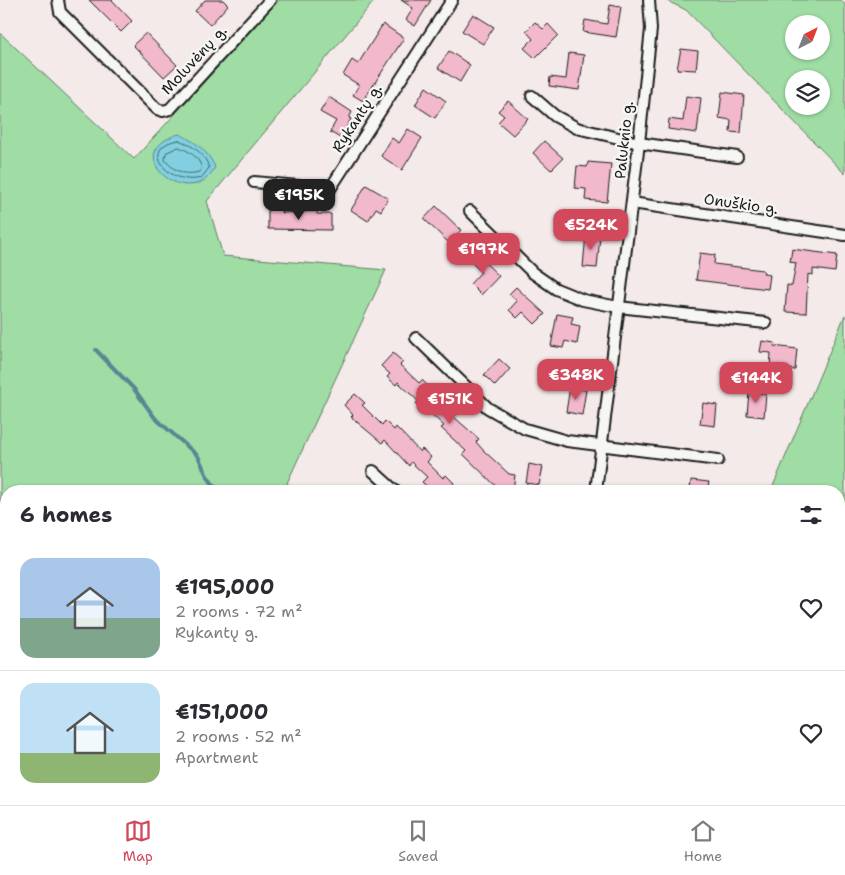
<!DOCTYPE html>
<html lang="en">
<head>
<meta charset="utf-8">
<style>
	body { margin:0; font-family:"Shantell Sans",sans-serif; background:#f7f7f7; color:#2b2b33; height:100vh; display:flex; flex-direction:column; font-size:19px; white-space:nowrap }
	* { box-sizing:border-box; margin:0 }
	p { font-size:16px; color:#7c7c81 }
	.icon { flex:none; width:28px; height:28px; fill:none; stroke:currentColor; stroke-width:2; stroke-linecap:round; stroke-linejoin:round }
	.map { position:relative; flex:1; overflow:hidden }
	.side { position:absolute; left:0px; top:485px; width:845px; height:320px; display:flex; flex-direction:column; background:#fff; border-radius:20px 20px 0 0; box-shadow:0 1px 4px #0004 }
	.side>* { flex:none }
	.needle { width:32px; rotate:42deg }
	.controls { position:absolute; left:785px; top:15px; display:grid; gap:10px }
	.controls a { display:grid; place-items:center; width:45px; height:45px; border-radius:50%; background:#fff; box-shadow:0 1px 4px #0004; font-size:25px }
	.price { position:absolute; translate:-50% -42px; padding:0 11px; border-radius:10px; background:#d1495b; color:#fff; font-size:16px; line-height:32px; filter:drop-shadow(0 1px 2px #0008) }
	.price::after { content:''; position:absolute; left:50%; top:30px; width:15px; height:11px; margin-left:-8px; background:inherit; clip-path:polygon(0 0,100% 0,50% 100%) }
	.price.current { background:#222; color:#fff }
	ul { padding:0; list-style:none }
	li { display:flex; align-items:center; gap:15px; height:125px; padding:0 20px }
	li+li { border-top:1px solid #e1e1e2 }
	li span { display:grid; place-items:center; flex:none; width:140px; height:100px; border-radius:15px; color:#555 }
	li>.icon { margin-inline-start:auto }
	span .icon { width:60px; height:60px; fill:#fffc; stroke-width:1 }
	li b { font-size:21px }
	h2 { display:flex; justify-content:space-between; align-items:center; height:60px; padding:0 20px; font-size:21px }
	.dock { display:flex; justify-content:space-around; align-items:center; height:70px; border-top:1px solid #e1e1e2; background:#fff; font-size:14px; color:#7c7c81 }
	.dock a { display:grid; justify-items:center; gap:2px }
	.dock .current { color:#d1495b }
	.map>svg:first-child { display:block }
	.green { fill:#9fdda5; stroke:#5e7c60; fill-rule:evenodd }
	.water { fill:#81cfe0; stroke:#598792 }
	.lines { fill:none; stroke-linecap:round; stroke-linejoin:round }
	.shore { stroke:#44646a; stroke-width:1 }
	.stream { stroke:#598792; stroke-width:4 }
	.building { fill:#f2b9cc; stroke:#1c1c1c }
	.street-casing { stroke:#1c1c1c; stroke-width:14 }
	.street { stroke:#f6f6f2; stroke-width:10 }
	.labels { text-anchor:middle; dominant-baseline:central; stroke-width:4.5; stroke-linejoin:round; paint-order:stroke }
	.street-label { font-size:15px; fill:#1c1c1c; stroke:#f6f6f2 }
</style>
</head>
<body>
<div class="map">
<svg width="845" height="805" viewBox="0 0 845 805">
	<rect width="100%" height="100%" fill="#f5eaea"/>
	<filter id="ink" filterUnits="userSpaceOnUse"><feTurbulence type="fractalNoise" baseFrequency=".02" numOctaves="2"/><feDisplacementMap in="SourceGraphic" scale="10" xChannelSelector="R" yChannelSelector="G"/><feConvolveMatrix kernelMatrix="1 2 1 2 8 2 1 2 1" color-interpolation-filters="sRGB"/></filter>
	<g filter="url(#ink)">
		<g class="green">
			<polygon points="279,0 375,0 207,201 223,256 386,270 287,483 296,491 6,491 6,595 0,596 0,33 134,159"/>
			<path d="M665,0H841L845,5V174L686,10ZM794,24H821V51H794ZM794,79H821V106H794Z"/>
			<polygon points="845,315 845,805 528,805 522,799 839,799 839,491 771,491"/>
			<polygon points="86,799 240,799 238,805 78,805"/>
		</g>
		<path class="water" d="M179,134C196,142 207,150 215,167C192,215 115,154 179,134Z"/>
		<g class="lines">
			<g class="shore">
				<path d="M179,140C193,146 205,153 209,168L201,178C168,187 137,146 179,140Z"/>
				<path d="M179,147C189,151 198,156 202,168L199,172C185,176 174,171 165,160L166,153Z"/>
			</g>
			<g class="stream">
				<polyline points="96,350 134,389 155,418 198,456 207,476 218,491"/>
				<polyline points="584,799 596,805"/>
			</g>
		</g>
		<g class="building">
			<polygon points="89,0 112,0 132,21 121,32"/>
			<polygon points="205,0 223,0 228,5 210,25 195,11"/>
			<polygon points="401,0 431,0 415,26 406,20 413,8"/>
			<polygon points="610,5 621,7 616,37 583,32 585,20 607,24"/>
			<polygon points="473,14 494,27 483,44 462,31"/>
			<polygon points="535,22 543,29 548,24 558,35 535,58 524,48 533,39 526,31"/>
			<polygon points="383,24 404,38 363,101 353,95 359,85 343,75 352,60 358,64"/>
			<polygon points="146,33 177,65 164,77 133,45"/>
			<polygon points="681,49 698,51 696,70 677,69"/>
			<polygon points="449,51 470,65 460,82 438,68"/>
			<polygon points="569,53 584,55 579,90 549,86 550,77 566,79"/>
			<polygon points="426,87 446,101 435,118 415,105"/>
			<polygon points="722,92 744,95 741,133 730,132 731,120 719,118"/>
			<polygon points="686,96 701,98 697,133 668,129 669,119 683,121"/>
			<polygon points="329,97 352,112 349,118 351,119 340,138 330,132 336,121 320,112"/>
			<polygon points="508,101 528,119 513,135 498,122 504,116 498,111"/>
			<polygon points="408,129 422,138 402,170 381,156 392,138 399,143"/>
			<polygon points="544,141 563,158 551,170 533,153"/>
			<polygon points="588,162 611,164 607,202 585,200 586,189 575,188 577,166 587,167"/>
			<polygon points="366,185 388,198 381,211 376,208 368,221 351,210"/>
			<polygon points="436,206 461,230 449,243 424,219"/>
			<polygon points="268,209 282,210 281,213 317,211 317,214 331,214 331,230 268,229"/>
			<polygon points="586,234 600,236 597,268 583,267"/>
			<polygon points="792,249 837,255 835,272 813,269 813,275 808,274 806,313 785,312 787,285 792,286 796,263 790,262"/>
			<polygon points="475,253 499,276 481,295 470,284 481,272 469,260"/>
			<polygon points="700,253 715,255 714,264 763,270 764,274 770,275 768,289 696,280"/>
			<polygon points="516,287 545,314 535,324 523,312 517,318 509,310 517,301 509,294"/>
			<polygon points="557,314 573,317 571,324 580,326 577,344 565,341 563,348 551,346"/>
			<polygon points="762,341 775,343 774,346 797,349 795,370 770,367 771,353 760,352"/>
			<polygon points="393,353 403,362 400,365 419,383 422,380 431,389 428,392 445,407 447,404 457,414 454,417 479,439 476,442 483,450 509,474 515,475 513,491 501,491 463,454 466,451 441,428 444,426 427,410 425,412 416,404 418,401 398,382 396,385 387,377 390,374 381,366"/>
			<polygon points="499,359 510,369 495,386 484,375"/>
			<polygon points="570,387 586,390 582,415 566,412"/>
			<polygon points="749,392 766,394 764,417 747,415"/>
			<polygon points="355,394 365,403 362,405 382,425 385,421 394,430 396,427 420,452 422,449 431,457 427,462 443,478 446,475 454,483 447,491 432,491 422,482 427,477 411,462 409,466 385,440 382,443 351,417 353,415 344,405"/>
			<polygon points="703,403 717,405 715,426 700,424"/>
			<polygon points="529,464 543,467 539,485 526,483"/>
			<polygon points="691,480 709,482 707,491 690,491"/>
		</g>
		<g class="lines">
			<g class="street-casing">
				<g id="street">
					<polyline points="58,0 60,12 157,109 163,111 170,109 270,0"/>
					<polyline points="532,96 555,116 577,128 639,143 737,157"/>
					<polyline points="254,182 330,189 452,0"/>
					<polyline points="632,203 845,235"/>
					<polyline points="470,211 533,273 556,289 583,300 618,307 766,323"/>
					<polyline points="416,338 488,408 525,429 567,441 718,460"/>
					<polyline points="373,471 395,491"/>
					<polyline points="596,491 639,143 651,29 649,0"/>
					<polyline points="0,743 6,757"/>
					<polyline points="22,799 24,805"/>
					<polyline points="320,805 321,799"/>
					<polyline points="556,805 556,799"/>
				</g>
			</g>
			<use href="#street" class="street"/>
		</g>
	</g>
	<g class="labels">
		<g class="street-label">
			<text transform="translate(194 60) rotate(-47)">Moluvėnų g.</text>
			<text transform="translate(357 118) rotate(-57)">Rykantų g.</text>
			<text transform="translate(624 140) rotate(-84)">Paluknio g.</text>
			<text transform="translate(741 204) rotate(8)">Onuškio g.</text>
		</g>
	</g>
</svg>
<div class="controls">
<a><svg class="needle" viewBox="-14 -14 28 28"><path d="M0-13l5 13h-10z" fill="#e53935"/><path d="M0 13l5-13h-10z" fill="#7c7c81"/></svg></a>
<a><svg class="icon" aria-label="layers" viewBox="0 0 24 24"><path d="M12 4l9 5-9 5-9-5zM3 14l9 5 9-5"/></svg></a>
</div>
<b class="price current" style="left:299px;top:221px">€195K</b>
<b class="price" style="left:591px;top:251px">€524K</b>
<b class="price" style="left:483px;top:275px">€197K</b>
<b class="price" style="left:576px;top:401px">€348K</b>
<b class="price" style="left:756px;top:404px">€144K</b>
<b class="price" style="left:450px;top:425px">€151K</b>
<section class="side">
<h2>6 homes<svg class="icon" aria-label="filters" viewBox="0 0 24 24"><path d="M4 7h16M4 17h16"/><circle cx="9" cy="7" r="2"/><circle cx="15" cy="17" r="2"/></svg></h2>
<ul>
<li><span style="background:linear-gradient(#a9c7e8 60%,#7fa58c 0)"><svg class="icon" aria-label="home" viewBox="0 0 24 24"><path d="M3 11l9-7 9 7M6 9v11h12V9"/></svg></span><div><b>€195,000</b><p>2 rooms · 72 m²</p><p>Rykantų g.</p></div><svg class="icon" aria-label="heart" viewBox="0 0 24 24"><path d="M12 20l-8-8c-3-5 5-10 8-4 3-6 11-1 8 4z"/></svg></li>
<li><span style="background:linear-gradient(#bfe0f5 70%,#8fb573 0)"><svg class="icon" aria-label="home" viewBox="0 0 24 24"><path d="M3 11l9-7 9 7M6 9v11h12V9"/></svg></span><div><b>€151,000</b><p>2 rooms · 52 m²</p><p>Apartment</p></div><svg class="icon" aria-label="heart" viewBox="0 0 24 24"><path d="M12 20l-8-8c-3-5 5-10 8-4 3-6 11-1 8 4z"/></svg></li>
</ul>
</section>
</div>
<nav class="dock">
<a class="current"><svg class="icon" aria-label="map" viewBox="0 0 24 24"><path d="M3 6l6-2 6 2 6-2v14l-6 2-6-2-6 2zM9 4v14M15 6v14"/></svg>Map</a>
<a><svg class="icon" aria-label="saved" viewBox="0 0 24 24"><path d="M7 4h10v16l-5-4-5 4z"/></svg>Saved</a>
<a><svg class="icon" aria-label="home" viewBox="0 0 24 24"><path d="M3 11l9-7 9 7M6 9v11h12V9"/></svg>Home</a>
</nav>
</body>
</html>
